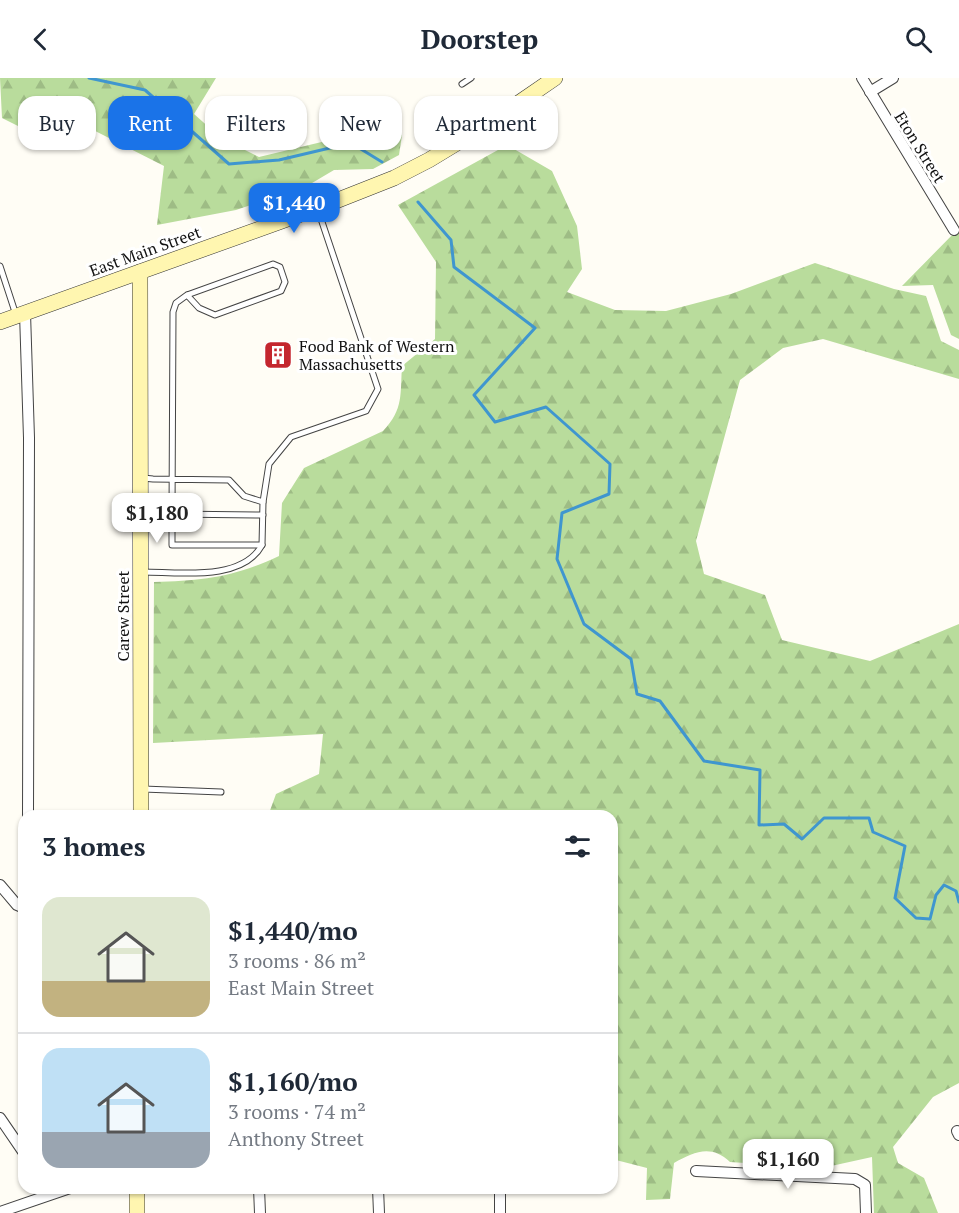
<!DOCTYPE html>
<html lang="en">
<head>
<meta charset="utf-8">
<style>
	body { margin:0; font-family:"PT Serif",serif; background:#f6f6f7; color:#1f2937; height:100vh; display:flex; flex-direction:column; font-size:22px; white-space:nowrap }
	* { box-sizing:border-box; margin:0 }
	p { font-size:20px; color:#747a83 }
	.icon { flex:none; width:33px; height:33px; fill:none; stroke:currentColor; stroke-width:2; stroke-linecap:round; stroke-linejoin:round }
	.map { position:relative; flex:1; overflow:hidden }
	.sheet { position:absolute; left:18px; top:732px; width:600px; height:384px; display:flex; flex-direction:column; background:#fff; border-radius:18px; box-shadow:0 2px 4px #0004 }
	.sheet>* { flex:none }
	.hud { position:absolute; left:18px; top:18px; width:600px; height:54px; display:flex; gap:12px }
	.price { position:absolute; translate:-50% -51px; padding:0 14px; border-radius:12px; background:#fff; color:#222; font-size:20px; line-height:39px; filter:drop-shadow(0 2px 3px #0008) }
	.price::after { content:''; position:absolute; left:50%; top:36px; width:18px; height:14px; margin-left:-9px; background:inherit; clip-path:polygon(0 0,100% 0,50% 100%) }
	.price.selected { background:#1a73e8; color:#fff }
	ul { padding:0; list-style:none }
	li { display:flex; align-items:center; gap:18px; height:150px; padding:0 24px }
	li+li { border-top:2px solid #e0e1e3 }
	li span { display:grid; place-items:center; flex:none; width:168px; height:120px; border-radius:18px; color:#555 }
	li>.icon { margin-inline-start:auto }
	span .icon { width:72px; height:72px; fill:#fffc; stroke-width:1 }
	li b { font-size:26px }
	h2 { display:flex; justify-content:space-between; align-items:center; height:72px; padding:0 24px; font-size:26px }
	.tag { padding:0 21px; border-radius:18px; background:#fff; box-shadow:0 2px 4px #0004; font-size:21px; line-height:54px }
	.tag.selected { background:#1a73e8; color:#fff }
	header { display:flex; justify-content:space-between; align-items:center; height:78px; padding:0 24px; background:#fff; font-size:27px; font-weight:800 }
	.map>svg:first-child { display:block }
	.forest { fill:url(#forest-firs) }
	.lines { fill:none; stroke-linecap:round; stroke-linejoin:round }
	.stream { stroke:#3f96cf; stroke-width:3 }
	.lane-casing { stroke:#444; stroke-width:7 }
	.street-casing { stroke:#444; stroke-width:12 }
	.secondary-casing { stroke:#333; stroke-width:16 }
	.lane { stroke:#fff; stroke-width:5 }
	.street { stroke:#fff; stroke-width:10 }
	.secondary { stroke:#fff6b0; stroke-width:15 }
	.labels { text-anchor:middle; dominant-baseline:central; stroke-width:6; stroke-linejoin:round; paint-order:stroke }
	.street-label { font-size:16px; fill:#111; stroke:#fff }
	.poi-label { font-size:16px; fill:#111; stroke:#fff; text-anchor:start }
</style>
</head>
<body>
<header><svg class="icon" aria-label="back" viewBox="0 0 24 24"><path d="M15 5l-7 7 7 7"/></svg>Doorstep<svg class="icon" aria-label="search" viewBox="0 0 24 24"><circle cx="10" cy="10" r="6"/><path d="M15 15l6 6"/></svg></header>
<div class="map">
<svg width="959" height="1135" viewBox="0 0 959 1135">
	<defs>
		<pattern id="forest-firs" width="22" height="20" patternUnits="userSpaceOnUse" patternTransform="scale(1.5)"><rect width="22" height="20" fill="#b9dc9c"/><path d="M5 1l3.5 6h-7zM16 11l3.5 6h-7z" fill="#9ebc85"/></pattern>
	</defs>
	<rect width="100%" height="100%" fill="#fffdf5"/>
	<g class="forest">
		<polygon points="0,0 216,0 194,36 221,60 259,79 330,62 381,45 402,57 399,77 373,91 334,92 307,108 236,132 157,147 164,88 52,31 22,50 2,40"/>
		<path d="M507,67L552,93L577,148L582,191L567,214L615,232L666,233L731,216L815,185L894,211L926,218L941,263L959,272V301L823,261L783,270L740,302L696,463L704,496L765,517L782,562L870,583L959,546V1005L933,1019L893,1069L898,1085L924,1100L938,1135H874L872,1079L822,1090L730,1084C711,1066 694,1074 674,1085L670,1121L646,1122L647,1090L612,1081V738H268L276,716L319,696L323,656L153,665L154,504C202,503 235,499 279,478L282,425L304,390L383,353C404,331 400,316 402,288L435,261L436,184L398,127Z"/>
		<polygon points="959,150 959,261 951,257 933,207 902,208"/>
	</g>
	<g class="lines">
		<g class="stream">
			<polyline points="89,0 145,12 229,86 279,82 351,65 382,84"/>
			<polyline points="418,124 451,162 454,189 535,250 474,317 495,344 546,329 610,386 609,416 562,435 557,481 584,546 631,581 637,616 660,623 704,683 760,692 759,747 784,746 802,761 824,740 869,740 873,754 905,768 895,820 916,840 930,841 936,817 944,807 956,813 959,824"/>
		</g>
		<g class="lane-casing">
			<g id="lane">
				<polyline points="462,6 471,0"/>
				<polyline points="0,188 16,237"/>
				<polyline points="143,400 153,401 229,402 244,418 263,424 262,467 172,467 172,436 173,234 176,225 187,217 273,186 280,189 285,204 281,213 215,237 199,230 187,217"/>
				<polyline points="263,424 269,386 291,359 366,333 378,311 318,132"/>
				<polyline points="172,436 263,437"/>
				<path d="M143,494C178,494 242,504 262,467"/>
				<polyline points="143,711 221,714"/>
			</g>
		</g>
		<g class="street-casing">
			<g id="street">
				<polyline points="862,0 954,152"/>
				<polyline points="870,14 893,0"/>
				<polyline points="25,235 29,360 28,738"/>
				<polyline points="0,807 17,827 24,830"/>
				<polyline points="0,1040 24,1075"/>
				<polyline points="957,1053 959,1057"/>
				<polyline points="696,1093 855,1101 865,1107 866,1135"/>
				<polyline points="259,1110 260,1135"/>
				<polyline points="378,1110 379,1135"/>
				<polyline points="500,1110 500,1135"/>
				<polyline points="0,1134 70,1110"/>
			</g>
		</g>
		<g class="secondary-casing">
			<g id="secondary">
				<polyline points="140,194 141,738"/>
				<polyline points="0,244 318,130 394,100 429,82 485,48 555,0"/>
				<polyline points="137,1135 137,1110"/>
			</g>
		</g>
		<use href="#lane" class="lane"/>
		<use href="#street" class="street"/>
		<use href="#secondary" class="secondary"/>
	</g>
	<defs>
		<g id="building-square" transform="scale(1.5)"><rect x="-9" y="-9" width="18" height="18" rx="4" fill="#c4262e" stroke="#fff"/><path d="M-4-6H4V6H1V3H-1V6H-4ZM-2.5-4.3h1.7v1.8h-1.7ZM.8-4.3h1.7v1.8H.8ZM-2.5-1h1.7V.8h-1.7ZM.8-1h1.7V.8H.8Z" fill="#fff"/></g>
	</defs>
	<g fill-rule="evenodd">
		<use href="#building-square" x="278" y="277"/>
	</g>
	<g class="labels">
		<g class="street-label">
			<text transform="translate(920 69) rotate(58)">Eton Street</text>
			<text transform="translate(145 173) rotate(-20)">East Main Street</text>
			<text transform="translate(123 538) rotate(-90)">Carew Street</text>
		</g>
		<g class="poi-label">
			<text x="299" y="268">Food Bank of Western<tspan x="299" dy="18">Massachusetts</tspan></text>
		</g>
	</g>
</svg>
<b class="price selected" style="left:294px;top:156px">$1,440</b>
<b class="price" style="left:157px;top:466px">$1,180</b>
<b class="price" style="left:788px;top:1112px">$1,160</b>
<div class="hud">
<a class="tag">Buy</a>
<a class="tag selected">Rent</a>
<a class="tag">Filters</a>
<a class="tag">New</a>
<a class="tag">Apartment</a>
</div>
<section class="sheet">
<h2>3 homes<svg class="icon" aria-label="filters" viewBox="0 0 24 24"><path d="M4 7h16M4 17h16"/><circle cx="9" cy="7" r="2"/><circle cx="15" cy="17" r="2"/></svg></h2>
<ul>
<li><span style="background:linear-gradient(#dfe7d0 70%,#c2b280 0)"><svg class="icon" aria-label="home" viewBox="0 0 24 24"><path d="M3 11l9-7 9 7M6 9v11h12V9"/></svg></span><div><b>$1,440/mo</b><p>3 rooms · 86 m²</p><p>East Main Street</p></div></li>
<li><span style="background:linear-gradient(#bfe0f5 70%,#9aa5b1 0)"><svg class="icon" aria-label="home" viewBox="0 0 24 24"><path d="M3 11l9-7 9 7M6 9v11h12V9"/></svg></span><div><b>$1,160/mo</b><p>3 rooms · 74 m²</p><p>Anthony Street</p></div></li>
</ul>
</section>
</div>
</body>
</html>
